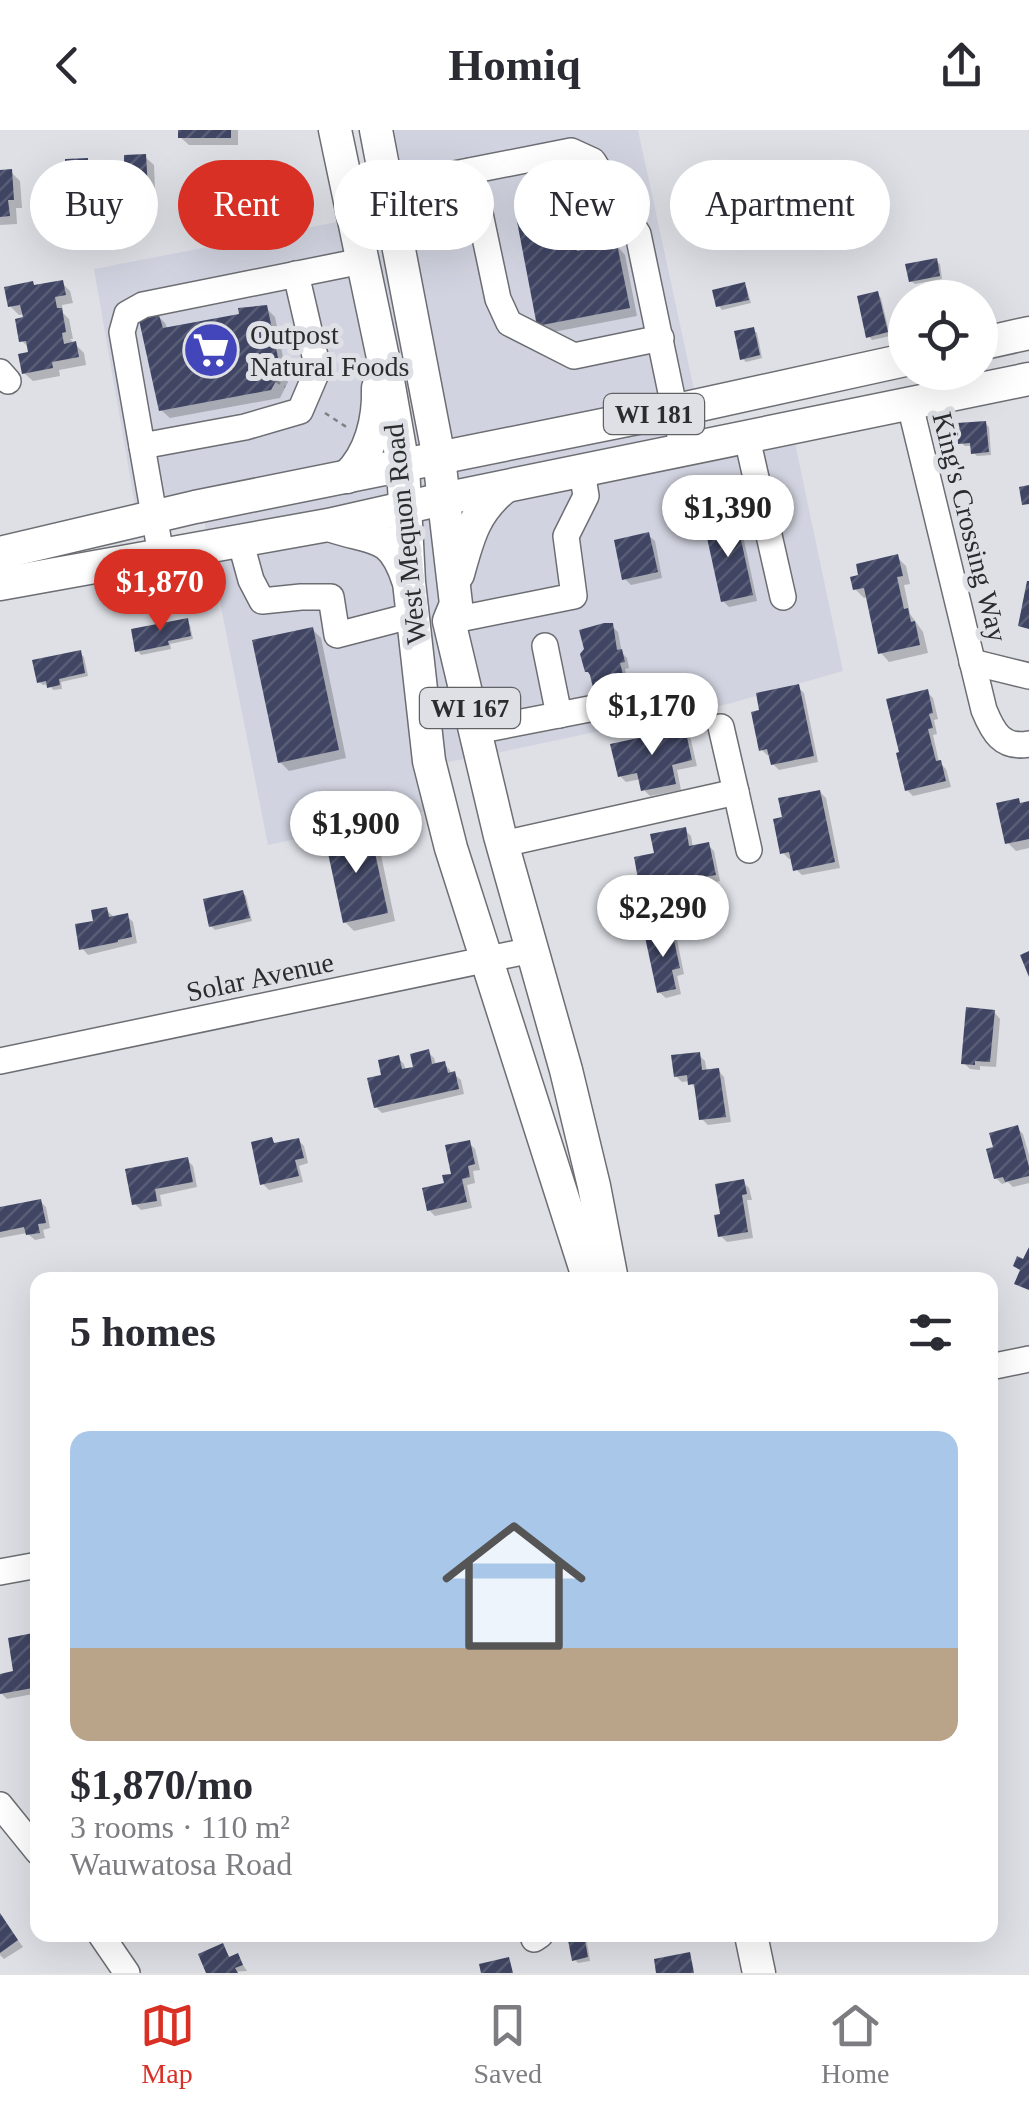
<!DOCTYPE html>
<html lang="en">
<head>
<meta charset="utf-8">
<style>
	body { margin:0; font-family:Georgia,serif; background:#f2f2f3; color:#2b2b33; height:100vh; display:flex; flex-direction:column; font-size:38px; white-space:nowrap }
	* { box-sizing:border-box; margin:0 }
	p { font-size:32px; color:#7c7c81 }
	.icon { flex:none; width:55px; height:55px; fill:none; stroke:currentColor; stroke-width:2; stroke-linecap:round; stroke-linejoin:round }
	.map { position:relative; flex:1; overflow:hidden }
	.panel { position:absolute; left:30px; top:1142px; width:968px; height:670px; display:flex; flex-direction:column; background:#fff; border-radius:20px; box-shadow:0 10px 40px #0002 }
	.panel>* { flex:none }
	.banner { position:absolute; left:30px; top:30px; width:970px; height:90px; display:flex; gap:20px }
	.tools { position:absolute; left:888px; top:150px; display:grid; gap:20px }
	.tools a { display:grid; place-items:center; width:110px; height:110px; border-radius:50%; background:#fff; box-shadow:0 10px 40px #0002; font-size:50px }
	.price { position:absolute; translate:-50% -85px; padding:0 22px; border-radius:35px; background:#fff; color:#222; font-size:32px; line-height:65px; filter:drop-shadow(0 2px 5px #0008) }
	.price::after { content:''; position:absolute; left:50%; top:60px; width:30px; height:22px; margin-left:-15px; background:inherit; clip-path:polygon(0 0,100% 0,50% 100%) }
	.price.on { background:#d93025; color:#fff }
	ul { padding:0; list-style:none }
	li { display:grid; align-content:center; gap:20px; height:530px; padding:0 40px }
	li+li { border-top:2px solid #e1e1e2 }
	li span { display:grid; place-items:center; height:310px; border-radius:20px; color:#555 }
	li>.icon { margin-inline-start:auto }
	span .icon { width:180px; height:180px; fill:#fffc; stroke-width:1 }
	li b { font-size:42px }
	h2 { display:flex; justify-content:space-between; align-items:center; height:120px; padding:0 40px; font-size:42px }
	.pill { padding:0 35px; border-radius:45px; background:#fff; box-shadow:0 10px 40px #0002; font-size:35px; line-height:90px }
	.pill.on { background:#d93025; color:#fff }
	header { display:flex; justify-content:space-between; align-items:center; height:130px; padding:0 40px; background:#fff; font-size:45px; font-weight:600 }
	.dock { display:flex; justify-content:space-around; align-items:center; height:140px; border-top:2px solid #e1e1e2; background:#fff; font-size:28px; color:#7c7c81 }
	.dock a { display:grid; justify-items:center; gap:5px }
	.dock .on { color:#d93025 }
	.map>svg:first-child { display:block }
	.built { fill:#d1d4e0 }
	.shadow { fill:#0003 }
	.building { fill:url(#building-hatch) }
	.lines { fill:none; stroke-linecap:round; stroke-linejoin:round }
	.minor-casing { stroke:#6d6e73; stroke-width:28 }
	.major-casing { stroke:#6d6e73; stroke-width:35 }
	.path { stroke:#7e7f83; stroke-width:2.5; stroke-dasharray:5 5; stroke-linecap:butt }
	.minor { stroke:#fff; stroke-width:25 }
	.major { stroke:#fff; stroke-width:32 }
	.labels { text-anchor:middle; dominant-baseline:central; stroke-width:10; stroke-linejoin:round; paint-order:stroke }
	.shield { fill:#dee0e6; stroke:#616265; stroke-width:2.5 }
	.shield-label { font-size:25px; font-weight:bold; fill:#2b2c2e }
	.poi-label { font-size:28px; fill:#2b2c2e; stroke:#dee0e6; text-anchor:start }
	.street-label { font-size:28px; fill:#2b2c2e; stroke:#dee0e6 }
</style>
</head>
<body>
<header><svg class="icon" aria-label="back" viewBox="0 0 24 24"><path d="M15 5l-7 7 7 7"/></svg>Homiq<svg class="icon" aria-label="share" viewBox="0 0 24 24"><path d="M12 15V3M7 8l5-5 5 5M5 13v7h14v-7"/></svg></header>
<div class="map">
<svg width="1029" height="1843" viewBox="0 0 1029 1843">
	<defs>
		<pattern id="building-hatch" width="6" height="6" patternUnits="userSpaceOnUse" patternTransform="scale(2.5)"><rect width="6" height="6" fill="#404563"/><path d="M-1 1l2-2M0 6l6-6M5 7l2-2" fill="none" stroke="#595e76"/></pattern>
	</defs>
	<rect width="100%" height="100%" fill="#dee0e6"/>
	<polygon class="built" points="394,0 638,0 694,259 716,331 795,313 843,541 728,574 492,624 421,637 431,680 268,715 199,365 136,381 94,139 327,94 408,74"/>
	<g class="shadow">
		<polygon points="180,0 238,0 238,15 189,15 180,7"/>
		<polygon points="145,27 154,35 156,84 78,87 70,79 87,30 93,36 127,34"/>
		<polygon points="11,42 20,51 22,78 16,78 17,94 0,95 0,43"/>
		<polygon points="564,64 573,72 583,123 617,116 625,125 637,186 548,203 539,194"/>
		<polygon points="936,131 940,134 942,149 915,154 911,151"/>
		<polygon points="62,153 70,161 73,173 62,175 63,183 69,189 73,209 70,209 84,223 86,235 59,240 60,246 33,251 24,243 31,224 30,219 22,211 25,184 19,185 10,176 36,158"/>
		<polygon points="744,155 747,159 751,173 722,180 719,176"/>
		<polygon points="877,164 881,168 890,206 872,210 869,206"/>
		<polygon points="266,178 275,187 288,252 280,268 170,288 161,280 157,185 165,193 168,200 241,186"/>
		<polygon points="753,200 757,203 762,228 746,232 742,228"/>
		<polygon points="985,293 989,297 991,325 977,326 974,323 973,316 965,316 961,313"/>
		<polygon points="735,390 741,396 757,471 729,477 723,471"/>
		<polygon points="648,405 655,411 662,448 631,455 625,449"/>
		<polygon points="897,427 906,436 910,454 904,455 910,484 923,502 928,523 889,532 881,523 868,467 864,468 855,459"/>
		<polygon points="187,491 190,495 193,509 170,514 171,519 141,525 138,521"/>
		<polygon points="612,496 618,502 622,523 627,528 629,538 625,539 630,562 602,568 596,562 593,547 587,541"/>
		<polygon points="312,499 321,508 346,628 289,641 280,632"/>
		<polygon points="80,523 84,527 88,546 61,552 62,559 53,560 49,554 43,555 39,552"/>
		<polygon points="798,557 804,563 818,632 779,640 773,634 771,625 767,625 761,619"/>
		<polygon points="927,562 933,568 938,589 934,590 937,604 933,605 939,632 946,639 951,657 913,666 907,660"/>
		<polygon points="684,600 690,606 697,636 677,640 681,660 650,666 644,660 641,649 626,652 620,646"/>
		<polygon points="820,662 826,668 840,738 802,745 796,739 793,728 789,729 783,723 785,689"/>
		<polygon points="1018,670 1022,675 1029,673 1029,718 1016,721 1008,713"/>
		<polygon points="685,700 691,706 693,718 708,715 714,721 720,751 657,762 658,764 649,765 643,759 657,725"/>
		<polygon points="370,702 378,711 395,791 354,801 345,792"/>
		<polygon points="243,763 246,766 252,791 215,800 211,796"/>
		<polygon points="106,780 113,786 127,786 133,792 137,813 88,825 82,818 96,793"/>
		<polygon points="671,804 677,810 684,844 677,846 681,864 666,868 659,862"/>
		<polygon points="994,882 1000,889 996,937 980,936 980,940 970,939 964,933"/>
		<polygon points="428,922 434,928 436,935 444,934 450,940 451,945 454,944 461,950 464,964 382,983 376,977 384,947 398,928 404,934 406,941 416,939"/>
		<polygon points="699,925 705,931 707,942 718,940 724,947 731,992 708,995 702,989 697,961 690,951 682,952 676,946"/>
		<polygon points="1017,998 1023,1004 1029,1025 1029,1053 1013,1057 1008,1052 1002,1054 996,1048"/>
		<polygon points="271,1010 277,1015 298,1010 304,1016 308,1033 299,1036 303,1052 269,1060 263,1054"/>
		<polygon points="469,1013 475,1019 480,1040 473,1041 475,1053 467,1055 472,1078 435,1086 429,1080 454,1046"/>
		<polygon points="187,1030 193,1036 197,1057 160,1065 162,1076 141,1080 135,1074"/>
		<polygon points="743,1052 749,1058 752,1070 747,1070 753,1108 727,1112 721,1106 723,1086"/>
		<polygon points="40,1071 46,1077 50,1098 43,1100 45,1108 35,1110 27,1103 0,1108 0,1079"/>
		<polygon points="38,1504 38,1563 7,1569 1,1563 0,1546 16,1543"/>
		<polygon points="0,1786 23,1817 4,1829 0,1825"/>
		<polygon points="569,1805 586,1806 590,1831 578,1833 574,1829"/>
		<polygon points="222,1816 231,1829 237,1826 247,1841 209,1843"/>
	</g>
	<g class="building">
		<rect x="178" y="0" width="53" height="8"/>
		<polygon points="146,24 149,77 67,80 65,29 88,28 88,33 124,32 124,25"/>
		<polygon points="12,39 14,70 8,70 10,86 0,87 0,40"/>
		<polygon points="565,61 577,121 617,114 630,178 537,196 515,81 521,80 519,70"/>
		<polygon points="937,128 940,146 909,152 905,134"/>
		<polygon points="63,150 66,165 55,167 57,178 62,178 66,202 62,203 64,214 76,211 79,227 52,232 53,238 22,244 18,224 28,222 26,211 19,212 15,189 23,187 20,175 8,177 4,157 33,151 34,155"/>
		<polygon points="745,152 749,170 716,177 712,160"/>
		<polygon points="878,161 888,202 866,208 857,166"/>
		<polygon points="267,175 281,242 271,260 159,281 139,190 158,182 163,198 239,184 238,178"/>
		<polygon points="754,197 760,225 740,230 734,201"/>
		<polygon points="986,291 989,322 971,324 970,313 958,314 957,293"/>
		<polygon points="1029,355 1029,374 1022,375 1019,357"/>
		<polygon points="736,387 753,465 721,472 704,394"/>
		<polygon points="649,402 658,442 622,450 614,410"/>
		<polygon points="898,424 903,446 897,447 904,479 908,478 911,492 915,491 920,515 878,524 864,458 853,460 850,447 858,445 856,434"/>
		<polygon points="1027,451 1029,451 1029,499 1018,496"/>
		<polygon points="188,488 191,506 168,511 169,515 135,522 131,499"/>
		<polygon points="604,493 613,493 617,520 622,519 625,532 620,533 626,556 606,558 594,562 590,545 588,542 585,542 580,524 584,519 579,500"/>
		<polygon points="313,497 339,620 278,633 252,510"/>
		<polygon points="81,520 85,543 59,549 60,555 47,558 46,551 37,553 32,530"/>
		<polygon points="799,554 814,626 771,635 767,619 759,621 751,582 759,580 756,563"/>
		<polygon points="928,559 933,583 929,584 933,598 928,599 936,631 941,630 946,651 905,661 896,623 899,622 886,569"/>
		<polygon points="685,598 692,630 672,635 676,654 641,661 637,643 618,647 610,614"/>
		<polygon points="820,660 835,732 793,741 789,722 780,724 773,689 782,687 778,668"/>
		<polygon points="1019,668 1020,673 1029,671 1029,709 1005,714 996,673"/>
		<polygon points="686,697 689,716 709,712 716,745 653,756 653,758 640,760 634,727 654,723 650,704"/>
		<polygon points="370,700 388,783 343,793 325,709"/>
		<polygon points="243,760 250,788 209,797 203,769"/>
		<polygon points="107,777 109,787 128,783 132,807 118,810 118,812 79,820 75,794 93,791 91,780"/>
		<polygon points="672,801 680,838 672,840 676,859 657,863 645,807"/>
		<polygon points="1029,821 1029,847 1020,825"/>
		<polygon points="966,877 995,880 990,932 975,931 975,935 961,934"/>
		<polygon points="429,919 432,934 445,931 448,943 455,941 459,959 374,978 367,948 381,945 378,930 399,925 402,939 413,937 410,924"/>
		<polygon points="700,922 702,940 719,938 726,987 699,990 694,954 688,955 687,945 674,947 671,925"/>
		<polygon points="1018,995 1029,1037 1029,1046 1005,1052 1003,1047 994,1049 986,1019 993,1017 989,1003"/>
		<polygon points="272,1007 274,1013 299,1008 304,1028 295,1030 299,1046 260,1055 251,1012"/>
		<polygon points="470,1010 475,1034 468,1036 470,1047 462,1049 467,1072 427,1081 422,1058 444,1053 442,1045 451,1044 445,1015"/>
		<polygon points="188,1027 193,1052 155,1059 157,1071 132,1075 125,1039"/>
		<polygon points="744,1049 747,1064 742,1065 748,1102 718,1107 714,1085 720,1084 715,1054"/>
		<polygon points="41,1069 46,1093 38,1094 40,1103 26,1105 24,1097 0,1102 0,1077"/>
		<polygon points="1029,1117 1029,1160 1014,1154 1020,1140 1013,1136 1017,1126 1023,1129"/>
		<polygon points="38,1502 38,1557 0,1564 0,1544 13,1541 8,1508"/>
		<polygon points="0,1783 18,1810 0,1823"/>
		<polygon points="567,1805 584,1805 588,1827 572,1831"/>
		<polygon points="223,1813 229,1827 238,1823 243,1835 235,1838 238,1843 206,1843 198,1824"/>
		<polygon points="690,1822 694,1843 656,1843 654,1829"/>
		<polygon points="509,1827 513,1843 481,1843 479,1834"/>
	</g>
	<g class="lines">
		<g class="minor-casing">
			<g id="minor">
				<polyline points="471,41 498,169 509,193 574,226 661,208"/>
				<polyline points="388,57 571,21 593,31 638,104 683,320"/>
				<polyline points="0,242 8,251"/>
				<path d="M910,275L984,580C993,602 1002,619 1029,614"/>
				<polyline points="747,308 783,467"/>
				<polyline points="142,316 245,297 300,281 318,239 296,144"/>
				<polyline points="240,410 251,450 262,471 301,467 331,467 337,505 414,485"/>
				<polyline points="161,425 122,202 127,184 143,175 362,131"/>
				<polyline points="449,491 574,466 566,406 586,366 582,341"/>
				<polyline points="545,516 559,585"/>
				<polyline points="972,532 1029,546"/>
				<polyline points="476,601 641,569"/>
				<polyline points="736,662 749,720"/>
				<polyline points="503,714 736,662 721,597"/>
				<polyline points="0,931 532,820"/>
				<polyline points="990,1237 1029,1229"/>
				<polyline points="0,1442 38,1435"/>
				<polyline points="0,1675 38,1722"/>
				<polyline points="101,1805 127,1843"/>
				<polyline points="534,1809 540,1805"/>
			</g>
		</g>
		<g class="major-casing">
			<g id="major">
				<polyline points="335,0 389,256 403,336 409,452 429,631 451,718 589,1150"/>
				<polyline points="376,0 439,328 456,474 449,491 500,706 566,940 594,1056 612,1150"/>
				<polyline points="980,214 1029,203"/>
				<path d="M347,347C371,324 379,289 378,258"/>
				<path d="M332,396C374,410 392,401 408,450"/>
				<polyline points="0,423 195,377 677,280 905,230"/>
				<path d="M458,444C468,408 474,381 505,357"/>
				<polyline points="0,454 328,395 443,369 1029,249"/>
				<polyline points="751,1805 759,1843"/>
			</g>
		</g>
		<g class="path">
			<polyline points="276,251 285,257"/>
			<polyline points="325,283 348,298"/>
		</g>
		<use href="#minor" class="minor"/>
		<use href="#major" class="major"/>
	</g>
	<defs>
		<g id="supermarket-disc" transform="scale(2.875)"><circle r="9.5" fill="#4345ba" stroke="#dee0e6"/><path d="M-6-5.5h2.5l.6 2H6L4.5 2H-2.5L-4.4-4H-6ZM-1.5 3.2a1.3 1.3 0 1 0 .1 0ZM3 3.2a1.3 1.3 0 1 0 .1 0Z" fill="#fff"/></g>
	</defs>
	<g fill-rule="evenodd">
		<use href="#supermarket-disc" x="211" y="220"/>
	</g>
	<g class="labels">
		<g class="shield">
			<rect x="604" y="264" width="100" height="40" rx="8"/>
			<rect x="420" y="558" width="100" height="40" rx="8"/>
		</g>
		<g class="shield-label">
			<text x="654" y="284">WI 181</text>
			<text x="470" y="578">WI 167</text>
		</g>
		<g class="poi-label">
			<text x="250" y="204">Outpost<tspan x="250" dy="32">Natural Foods</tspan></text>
		</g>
		<g class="street-label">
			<text transform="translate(970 397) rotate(76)">King's Crossing Way</text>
			<text transform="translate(405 404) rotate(-96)">West Mequon Road</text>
			<text transform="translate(260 847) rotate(-12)">Solar Avenue</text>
		</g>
	</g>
</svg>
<div class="tools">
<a><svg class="icon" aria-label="locate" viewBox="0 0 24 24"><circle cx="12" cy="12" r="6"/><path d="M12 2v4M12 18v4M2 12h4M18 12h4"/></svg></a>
</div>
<b class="price" style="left:728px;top:430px">$1,390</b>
<b class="price on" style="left:160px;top:504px">$1,870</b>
<b class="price" style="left:652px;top:628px">$1,170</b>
<b class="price" style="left:356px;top:746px">$1,900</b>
<b class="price" style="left:663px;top:830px">$2,290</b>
<div class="banner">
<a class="pill">Buy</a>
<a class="pill on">Rent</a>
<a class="pill">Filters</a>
<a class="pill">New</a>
<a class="pill">Apartment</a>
</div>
<section class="panel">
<h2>5 homes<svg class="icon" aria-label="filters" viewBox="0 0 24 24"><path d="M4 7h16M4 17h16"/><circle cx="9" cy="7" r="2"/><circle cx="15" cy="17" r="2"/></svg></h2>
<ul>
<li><span style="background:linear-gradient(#a9c7e8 70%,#b9a48a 0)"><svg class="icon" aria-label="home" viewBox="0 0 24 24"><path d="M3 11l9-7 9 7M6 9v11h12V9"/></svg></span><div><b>$1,870/mo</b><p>3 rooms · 110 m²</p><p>Wauwatosa Road</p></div></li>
</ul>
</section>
</div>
<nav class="dock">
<a class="on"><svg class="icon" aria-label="map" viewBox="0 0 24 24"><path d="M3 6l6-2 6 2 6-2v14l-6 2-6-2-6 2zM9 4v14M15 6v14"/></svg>Map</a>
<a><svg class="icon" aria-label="saved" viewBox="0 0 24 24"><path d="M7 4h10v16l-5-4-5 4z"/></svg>Saved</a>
<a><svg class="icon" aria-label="home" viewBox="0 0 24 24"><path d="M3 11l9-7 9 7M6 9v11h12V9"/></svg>Home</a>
</nav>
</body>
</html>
